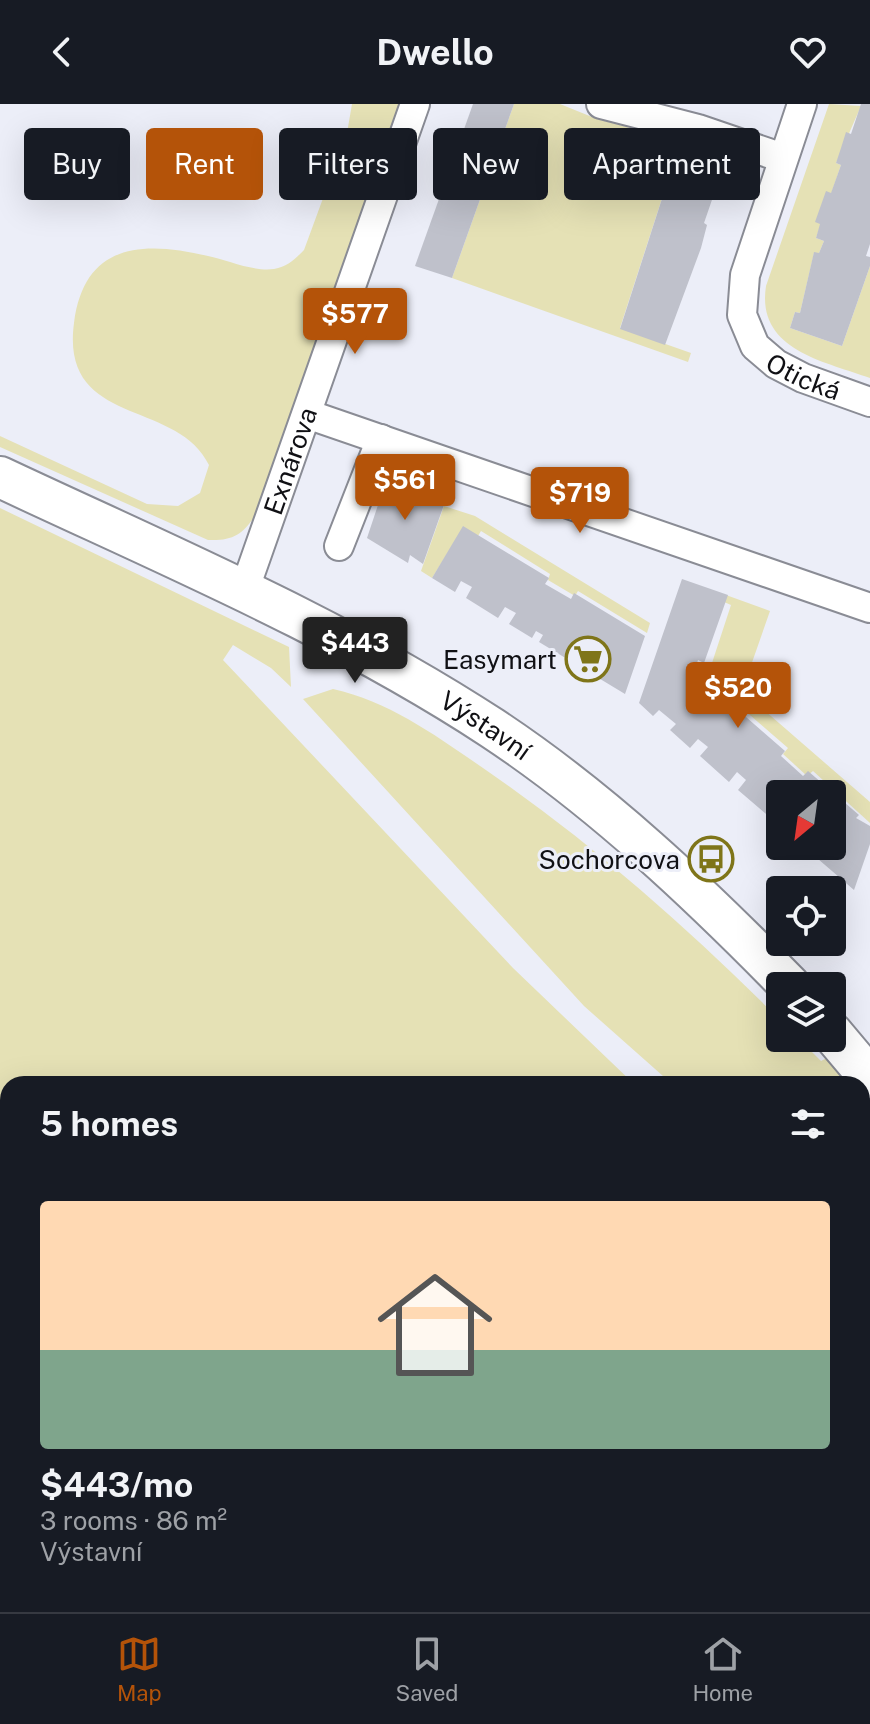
<!DOCTYPE html>
<html lang="en">
<head>
<meta charset="utf-8">
<style>
	body { margin:0; font-family:"Public Sans",sans-serif; background:#20242c; color:#f1f3f6; height:100vh; display:flex; flex-direction:column; font-size:30px; white-space:nowrap }
	* { box-sizing:border-box; margin:0 }
	p { font-size:26px; color:#9ea1a6 }
	.icon { flex:none; width:44px; height:44px; fill:none; stroke:currentColor; stroke-width:2; stroke-linecap:round; stroke-linejoin:round }
	.map { position:relative; flex:1; overflow:hidden }
	.details { position:absolute; left:0px; top:972px; width:870px; height:536px; display:flex; flex-direction:column; background:#171b24; border-radius:24px 24px 0 0; box-shadow:0 8px 32px #0002 }
	.details>* { flex:none }
	.banner { position:absolute; left:24px; top:24px; width:822px; height:72px; display:flex; gap:16px }
	.needle { width:52px; rotate:209deg }
	.buttons { position:absolute; left:766px; top:676px; display:grid; gap:16px }
	.buttons a { display:grid; place-items:center; width:80px; height:80px; border-radius:8px; background:#171b24; box-shadow:0 8px 32px #0002; font-size:40px }
	.price { position:absolute; translate:-50% -68px; padding:0 18px; border-radius:8px; background:#b45309; color:#fff; font-size:26px; line-height:52px; filter:drop-shadow(0 2px 4px #0008) }
	.price::after { content:''; position:absolute; left:50%; top:48px; width:24px; height:18px; margin-left:-12px; background:inherit; clip-path:polygon(0 0,100% 0,50% 100%) }
	.price.current { background:#222; color:#fff }
	ul { padding:0; list-style:none }
	li { display:grid; align-content:center; gap:16px; height:424px; padding:0 40px }
	li+li { border-top:2px solid #363941 }
	li span { display:grid; place-items:center; height:248px; border-radius:8px; color:#555 }
	li>.icon { margin-inline-start:auto }
	span .icon { width:144px; height:144px; fill:#fffc; stroke-width:1 }
	li b { font-size:34px }
	h2 { display:flex; justify-content:space-between; align-items:center; height:96px; padding:0 40px; font-size:34px }
	.pill { padding:0 28px; border-radius:8px; background:#171b24; box-shadow:0 8px 32px #0002; font-size:28px; line-height:72px }
	.pill.current { background:#b45309; color:#fff }
	header { display:flex; justify-content:space-between; align-items:center; height:104px; padding:0 40px; background:#171b24; font-size:36px; font-weight:700 }
	.dock { display:flex; justify-content:space-around; align-items:center; height:112px; border-top:2px solid #363941; background:#171b24; font-size:22px; color:#9ea1a6 }
	.dock a { display:grid; justify-items:center; gap:4px }
	.dock .current { color:#b45309 }
	.map>svg:first-child { display:block }
	.green { fill:#e5e1b5 }
	.building { fill:#bfc1cb }
	.lines { fill:none; stroke-linecap:round; stroke-linejoin:round }
	.lane-casing { stroke:#8a8c95; stroke-width:18 }
	.street-casing { stroke:#8a8c95; stroke-width:32 }
	.secondary-casing { stroke:#8a8c95; stroke-width:44 }
	.lane { stroke:#fff; stroke-width:14 }
	.street { stroke:#fff; stroke-width:28 }
	.secondary { stroke:#fff; stroke-width:40 }
	.labels { text-anchor:middle; dominant-baseline:central; stroke-width:6; stroke-linejoin:round; paint-order:stroke }
	.street-label { font-size:26px; fill:#101014; stroke:#eceef8 }
	.poi-label { font-size:26px; fill:#101014; stroke:#eceef8; text-anchor:end }
</style>
</head>
<body>
<header><svg class="icon" aria-label="back" viewBox="0 0 24 24"><path d="M15 5l-7 7 7 7"/></svg>Dwello<svg class="icon" aria-label="heart" viewBox="0 0 24 24"><path d="M12 20l-8-8c-3-5 5-10 8-4 3-6 11-1 8 4z"/></svg></header>
<div class="map">
<svg width="870" height="1508" viewBox="0 0 870 1508">
	<rect width="100%" height="100%" fill="#eceef8"/>
	<g class="green">
		<path d="M352,0H399L255,412C242,431 232,437 208,436L0,343V332L147,400L178,402L200,389L209,361C177,294 60,324 74,219C84,140 141,136 208,152C227,156 254,168 274,165C288,162 294,156 304,146L347,29Z"/>
		<polygon points="514,0 560,0 597,15 728,50 724,61 678,45 620,224 691,249 688,258 452,174"/>
		<path d="M829,0L861,2L836,59L841,61L816,134L824,137L819,149H814L800,209L795,208L790,224L842,242L870,162V274C824,257 756,246 766,182Z"/>
		<polygon points="444,402 475,412 650,519 647,529 578,487 575,492 548,476 550,470 481,427 478,432 463,424 432,474 421,467"/>
		<polygon points="0,404 289,543 291,583 271,564 233,541 223,556 513,864 634,980 8,980 8,1500 649,1500 654,1508 0,1508"/>
		<polygon points="726,491 770,507 742,587 870,698 870,719 813,667 807,672 783,650 788,644 727,591 722,596 698,574 703,560 711,562 731,501 724,498"/>
		<path d="M333,585C390,598 435,631 483,664C591,738 687,823 780,916V934H798L821,957L829,953L852,980H672L584,902L303,595Z"/>
		<polygon points="862,991 870,1001 870,1148 862,1142"/>
		<polygon points="862,1163 870,1170 870,1303 862,1301"/>
		<polygon points="870,1452 870,1508 834,1508 839,1500 862,1500 862,1465"/>
	</g>
	<g class="building">
		<polygon points="473,0 514,0 452,174 415,162"/>
		<polygon points="861,0 870,0 870,140 866,152 870,153 870,162 842,242 790,224 795,208 800,209 814,148 819,149 824,137 816,134 820,120 815,118 826,87 831,89 841,61 836,59 841,44 846,28 851,30"/>
		<polygon points="678,45 724,61 704,119 707,121 701,144 665,241 620,225"/>
		<polygon points="386,377 445,398 423,460 410,451 408,459 367,434"/>
		<polygon points="463,422 549,474 545,480 571,495 574,489 645,532 625,590 539,538 543,531 536,527 532,534 509,520 516,509 505,503 498,514 466,494 472,483 461,477 455,488 432,474"/>
		<polygon points="682,475 728,491 704,559 698,556 692,575 718,597 722,592 785,647 781,652 803,672 808,667 859,711 856,714 870,722 870,740 854,786 803,742 832,742 832,690 780,690 780,722 738,686 746,676 737,668 729,678 700,652 708,643 698,635 690,644 670,626 676,620 659,606 653,612 639,599"/>
	</g>
	<g class="lines">
		<g class="lane-casing">
			<g id="lane">
				<polyline points="862,1337 870,1339"/>
				<polyline points="702,1500 708,1508"/>
			</g>
		</g>
		<g class="street-casing">
			<g id="street">
				<polyline points="601,0 698,25 783,54"/>
				<path id="s1" d="M802,0L745,171L742,211L755,242L776,260L803,274L870,298"/>
				<polyline points="307,310 870,504"/>
				<polyline points="339,442 381,335"/>
				<path id="s2" d="M244,487L415,0"/>
			</g>
		</g>
		<g class="secondary-casing">
			<g id="secondary">
				<path id="s3" d="M0,373C166,451 338,523 492,624C601,696 699,789 790,882"/>
				<polyline points="832,929 870,974"/>
			</g>
		</g>
		<use href="#lane" class="lane"/>
		<use href="#street" class="street"/>
		<use href="#secondary" class="secondary"/>
	</g>
	<defs>
		<g id="supermarket-ring" transform="scale(2.3)"><circle r="9.5" fill="#eceef8" stroke="#7f7519" stroke-width="1.5"/><path d="M-6-5.5h2.5l.6 2H6L4.5 2H-2.5L-4.4-4H-6ZM-1.5 3.2a1.3 1.3 0 1 0 .1 0ZM3 3.2a1.3 1.3 0 1 0 .1 0Z" fill="#7f7519"/></g>
		<g id="bus-ring" transform="scale(2.3)"><circle r="9.5" fill="#eceef8" stroke="#7f7519" stroke-width="1.5"/><path d="M-5-6H5V4H4V6H2V4H-2V6H-4V4H-5ZM-3.5-4V0h7V-4ZM-3.5 1.2v1.5H-2V1.2ZM2 1.2v1.5H3.5V1.2Z" fill="#7f7519"/></g>
	</defs>
	<g fill-rule="evenodd">
		<use href="#supermarket-ring" x="588" y="555"/>
		<use href="#bus-ring" x="711" y="755"/>
	</g>
	<g class="labels">
		<g class="street-label">
			<text stroke="none"><textPath href="#s1" startOffset="312">Otická</textPath></text>
			<text stroke="none"><textPath href="#s2" startOffset="138">Exnárova</textPath></text>
			<text stroke="none"><textPath href="#s3" startOffset="546">Výstavní</textPath></text>
		</g>
		<g class="poi-label">
			<text x="557" y="555">Easymart</text>
			<text x="680" y="755">Sochorcova</text>
		</g>
	</g>
</svg>
<div class="buttons">
<a><svg class="needle" viewBox="-14 -14 28 28"><path d="M0-13l5 13h-10z" fill="#e53935"/><path d="M0 13l5-13h-10z" fill="#9ea1a6"/></svg></a>
<a><svg class="icon" aria-label="locate" viewBox="0 0 24 24"><circle cx="12" cy="12" r="6"/><path d="M12 2v4M12 18v4M2 12h4M18 12h4"/></svg></a>
<a><svg class="icon" aria-label="layers" viewBox="0 0 24 24"><path d="M12 4l9 5-9 5-9-5zM3 14l9 5 9-5"/></svg></a>
</div>
<b class="price" style="left:355px;top:252px">$577</b>
<b class="price" style="left:405px;top:418px">$561</b>
<b class="price" style="left:580px;top:431px">$719</b>
<b class="price current" style="left:355px;top:581px">$443</b>
<b class="price" style="left:738px;top:626px">$520</b>
<div class="banner">
<a class="pill">Buy</a>
<a class="pill current">Rent</a>
<a class="pill">Filters</a>
<a class="pill">New</a>
<a class="pill">Apartment</a>
</div>
<section class="details">
<h2>5 homes<svg class="icon" aria-label="filters" viewBox="0 0 24 24"><path d="M4 7h16M4 17h16"/><circle cx="9" cy="7" r="2"/><circle cx="15" cy="17" r="2"/></svg></h2>
<ul>
<li><span style="background:linear-gradient(#ffd9b3 60%,#7fa58c 0)"><svg class="icon" aria-label="home" viewBox="0 0 24 24"><path d="M3 11l9-7 9 7M6 9v11h12V9"/></svg></span><div><b>$443/mo</b><p>3 rooms · 86 m²</p><p>Výstavní</p></div></li>
</ul>
</section>
</div>
<nav class="dock">
<a class="current"><svg class="icon" aria-label="map" viewBox="0 0 24 24"><path d="M3 6l6-2 6 2 6-2v14l-6 2-6-2-6 2zM9 4v14M15 6v14"/></svg>Map</a>
<a><svg class="icon" aria-label="saved" viewBox="0 0 24 24"><path d="M7 4h10v16l-5-4-5 4z"/></svg>Saved</a>
<a><svg class="icon" aria-label="home" viewBox="0 0 24 24"><path d="M3 11l9-7 9 7M6 9v11h12V9"/></svg>Home</a>
</nav>
</body>
</html>
